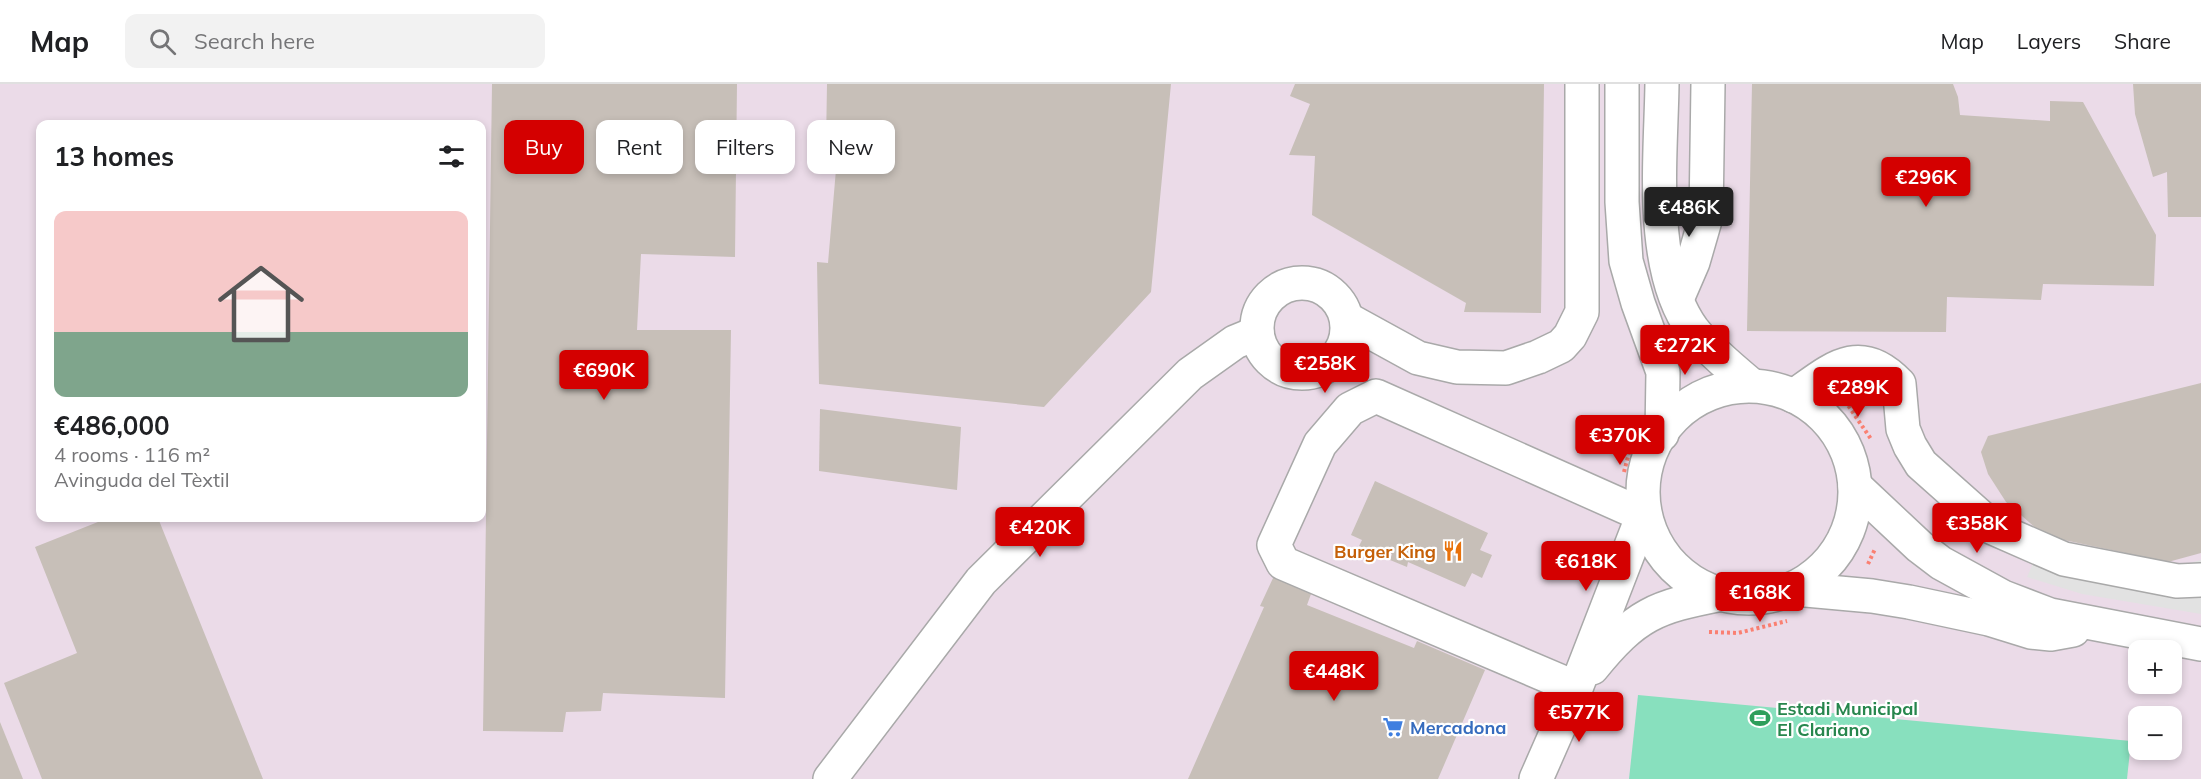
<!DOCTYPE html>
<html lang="en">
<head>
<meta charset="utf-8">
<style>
	body { margin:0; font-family:Mulish,sans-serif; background:#f2f2f2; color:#202124; height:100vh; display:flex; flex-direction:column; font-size:22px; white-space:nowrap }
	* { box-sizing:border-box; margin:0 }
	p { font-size:20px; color:#757577 }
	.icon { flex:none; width:33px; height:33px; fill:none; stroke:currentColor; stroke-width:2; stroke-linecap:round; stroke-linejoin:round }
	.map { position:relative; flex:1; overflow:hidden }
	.drawer { position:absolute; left:36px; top:36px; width:450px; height:402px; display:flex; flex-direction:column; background:#fff; border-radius:12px; box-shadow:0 3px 9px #0003 }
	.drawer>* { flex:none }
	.top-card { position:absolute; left:504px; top:36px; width:570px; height:54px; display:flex; gap:12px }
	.controls { position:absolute; left:2128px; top:556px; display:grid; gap:12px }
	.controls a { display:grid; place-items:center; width:54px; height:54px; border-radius:12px; background:#fff; box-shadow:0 3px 9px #0003; font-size:30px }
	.price { position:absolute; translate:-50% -51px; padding:0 14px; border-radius:6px; background:#d40000; color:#fff; font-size:20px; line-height:39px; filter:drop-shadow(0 2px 3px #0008) }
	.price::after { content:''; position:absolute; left:50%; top:36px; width:18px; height:14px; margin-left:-9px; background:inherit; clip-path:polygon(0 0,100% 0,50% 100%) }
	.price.on { background:#222; color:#fff }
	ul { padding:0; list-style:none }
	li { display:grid; align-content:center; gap:12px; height:318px; padding:0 18px }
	li span { display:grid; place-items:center; height:186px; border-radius:12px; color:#555 }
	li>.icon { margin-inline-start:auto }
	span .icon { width:108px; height:108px; fill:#fffc; stroke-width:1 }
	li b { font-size:26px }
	h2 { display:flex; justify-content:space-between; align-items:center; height:72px; padding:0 18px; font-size:26px }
	.chip { padding:0 21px; border-radius:12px; background:#fff; box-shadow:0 3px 9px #0003; font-size:21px; line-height:54px }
	.chip.on { background:#d40000; color:#fff }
	header { display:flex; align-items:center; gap:36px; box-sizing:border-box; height:84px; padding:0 30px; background:#fff; border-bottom:2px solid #e0e0e0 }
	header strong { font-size:28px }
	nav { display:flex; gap:33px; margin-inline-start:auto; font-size:21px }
	.search { width:420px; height:54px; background:#f2f2f2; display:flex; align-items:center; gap:15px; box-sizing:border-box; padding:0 21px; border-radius:12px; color:#757577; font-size:22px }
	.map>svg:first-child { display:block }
	.industrial { fill:#ebdbe8; fill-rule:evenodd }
	.pitch { fill:#88e0be }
	.parking { fill:#e2e2e2 }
	.building { fill:#c7bfb8 }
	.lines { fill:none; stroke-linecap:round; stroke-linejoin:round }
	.minor-casing { stroke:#a9a9a9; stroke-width:36 }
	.path { stroke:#fa8072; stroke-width:4; stroke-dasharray:3 3; stroke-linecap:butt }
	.minor { stroke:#fff; stroke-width:33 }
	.labels { text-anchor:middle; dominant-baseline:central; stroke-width:4.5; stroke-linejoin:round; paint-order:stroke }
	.food-label { font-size:18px; font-weight:bold; fill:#c56008; stroke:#fff; text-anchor:end }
	.leisure-label { font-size:18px; font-weight:bold; fill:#27864d; stroke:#fff; text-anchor:start }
	.shop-label { font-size:18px; font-weight:bold; fill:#366cbe; stroke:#fff; text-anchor:start }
</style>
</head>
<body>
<header>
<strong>Map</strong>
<div class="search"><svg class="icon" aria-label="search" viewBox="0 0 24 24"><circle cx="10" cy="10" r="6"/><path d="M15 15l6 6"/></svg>Search here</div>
<nav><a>Map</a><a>Layers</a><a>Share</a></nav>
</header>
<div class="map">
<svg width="2201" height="695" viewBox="0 0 2201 695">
	<rect width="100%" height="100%" fill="#f2efe9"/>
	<path class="industrial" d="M0,0H2201V695H0ZM40,40H482V434H40ZM2139,567H2172V600H2139ZM2139,633H2172V666H2139Z"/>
	<polygon class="pitch" points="1638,611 2131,657 2127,695 1629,695"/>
	<polygon class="parking" points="2045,452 2159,487 2201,476 2201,530 2082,510 2027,493"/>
	<g class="building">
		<polygon points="492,0 737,0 735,173 641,170 637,246 731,246 725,614 603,609 601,627 566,628 563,648 483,647"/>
		<polygon points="827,0 1171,0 1151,208 1044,323 819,300 817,178 828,179 838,62 826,60"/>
		<polygon points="1295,0 1544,0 1541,229 1464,228 1466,219 1312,131 1315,72 1289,71 1310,20 1290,12"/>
		<polygon points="1752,0 1953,0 1958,13 1960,31 2050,37 2050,17 2083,18 2156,151 2154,202 2043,200 2041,216 1947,213 1946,248 1747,247"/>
		<polygon points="2133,0 2201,0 2201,133 2168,133 2167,88 2153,93 2135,30"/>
		<polygon points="2201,299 2201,469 2168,478 2045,452 2006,418 1988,390 1981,368 1988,352"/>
		<polygon points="820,325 961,343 957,406 819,387"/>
		<polygon points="1375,397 1488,449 1480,466 1492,471 1482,494 1472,489 1465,503 1408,478 1407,483 1390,476 1392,470 1376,463 1373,468 1359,462 1362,456 1351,451"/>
		<polygon points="108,434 158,434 263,695 42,695 4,599 77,569 35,463"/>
		<polygon points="1274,492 1311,510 1307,521 1414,564 1417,557 1485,586 1438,695 1188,695 1264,523 1260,522"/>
		<polygon points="0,638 23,695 0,695"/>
	</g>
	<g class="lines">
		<g class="minor-casing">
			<g id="minor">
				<polyline points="1622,0 1622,118 1626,177 1638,219 1663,288 1662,350"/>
				<path d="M1662,0C1661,73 1648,185 1693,246C1707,264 1732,285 1750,300"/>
				<circle cx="1302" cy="244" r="45"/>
				<polyline points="1677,215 1693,178 1706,133 1708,0"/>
				<polyline points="1347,235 1418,274 1457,283 1506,284 1538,273 1561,262 1570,252 1582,228 1582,0"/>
				<circle cx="1749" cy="408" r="106"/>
				<path d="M1794,312C1831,286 1859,258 1899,300L1903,345L1910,362L1921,380L1993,444L2064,475L2177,497L2201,496"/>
				<polyline points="1855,402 1920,463 1941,479 2003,513 2050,531 2201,560"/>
				<polyline points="1795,505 1872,512 1909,518 1989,535 2031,548 2051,550 2073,546"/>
				<path d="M1592,584C1636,530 1655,523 1722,510"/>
				<polyline points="1576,604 1283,479 1274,461 1320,360 1350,325 1376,312 1643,431"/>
				<polyline points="830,695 981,497 1190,290 1235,258 1257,249"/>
				<polyline points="1536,695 1576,604 1643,431"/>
			</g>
		</g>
		<g class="path">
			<polyline points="1845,317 1871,355"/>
			<polyline points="1624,388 1631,361"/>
			<polyline points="1868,480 1875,465"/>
			<polyline points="1709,548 1738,549 1787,537"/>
		</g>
		<use href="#minor" class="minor"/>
	</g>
	<defs>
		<g id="restaurant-bare" transform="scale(1.62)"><path d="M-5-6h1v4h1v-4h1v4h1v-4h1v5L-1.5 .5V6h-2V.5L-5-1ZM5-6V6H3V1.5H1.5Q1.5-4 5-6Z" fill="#e8710a" stroke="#fff" stroke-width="2.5" paint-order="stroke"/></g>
		<g id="stadium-bare" transform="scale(1.62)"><path d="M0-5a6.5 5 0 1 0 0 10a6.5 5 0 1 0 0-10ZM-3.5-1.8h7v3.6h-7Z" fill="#2e9e5b" stroke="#fff" stroke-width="2.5" paint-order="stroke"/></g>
		<g id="supermarket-bare" transform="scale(1.62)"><path d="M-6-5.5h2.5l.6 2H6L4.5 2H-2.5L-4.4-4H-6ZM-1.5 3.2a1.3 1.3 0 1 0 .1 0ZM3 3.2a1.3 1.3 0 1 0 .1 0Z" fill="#3f7fe0" stroke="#fff" stroke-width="2.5" paint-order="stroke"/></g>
	</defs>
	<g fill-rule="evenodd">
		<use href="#restaurant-bare" x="1453" y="467"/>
		<use href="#stadium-bare" x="1760" y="634"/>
		<use href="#supermarket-bare" x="1393" y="643"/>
	</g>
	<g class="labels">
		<g class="food-label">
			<text x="1436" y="467">Burger King</text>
		</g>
		<g class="leisure-label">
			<text x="1777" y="624">Estadi Municipal<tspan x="1777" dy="21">El Clariano</tspan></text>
		</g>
		<g class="shop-label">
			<text x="1410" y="643">Mercadona</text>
		</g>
	</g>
</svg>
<div class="controls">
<a>+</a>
<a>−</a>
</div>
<b class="price" style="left:1926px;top:124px">€296K</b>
<b class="price on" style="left:1689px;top:154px">€486K</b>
<b class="price" style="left:1685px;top:292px">€272K</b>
<b class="price" style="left:1325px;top:310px">€258K</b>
<b class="price" style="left:604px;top:317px">€690K</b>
<b class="price" style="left:1858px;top:334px">€289K</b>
<b class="price" style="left:1620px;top:382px">€370K</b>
<b class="price" style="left:1977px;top:470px">€358K</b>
<b class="price" style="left:1040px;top:474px">€420K</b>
<b class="price" style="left:1586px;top:508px">€618K</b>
<b class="price" style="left:1760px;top:539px">€168K</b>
<b class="price" style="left:1334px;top:618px">€448K</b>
<b class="price" style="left:1579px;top:659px">€577K</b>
<div class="top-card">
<a class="chip on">Buy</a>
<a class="chip">Rent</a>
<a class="chip">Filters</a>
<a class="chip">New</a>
</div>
<section class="drawer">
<h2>13 homes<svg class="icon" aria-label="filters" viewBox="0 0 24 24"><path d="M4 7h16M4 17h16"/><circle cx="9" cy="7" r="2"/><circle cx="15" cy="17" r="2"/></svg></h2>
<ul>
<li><span style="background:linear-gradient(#f6c9c9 65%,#7fa58c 0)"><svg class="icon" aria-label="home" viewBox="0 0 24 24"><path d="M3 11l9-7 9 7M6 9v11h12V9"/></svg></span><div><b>€486,000</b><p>4 rooms · 116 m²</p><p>Avinguda del Tèxtil</p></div></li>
</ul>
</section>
</div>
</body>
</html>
